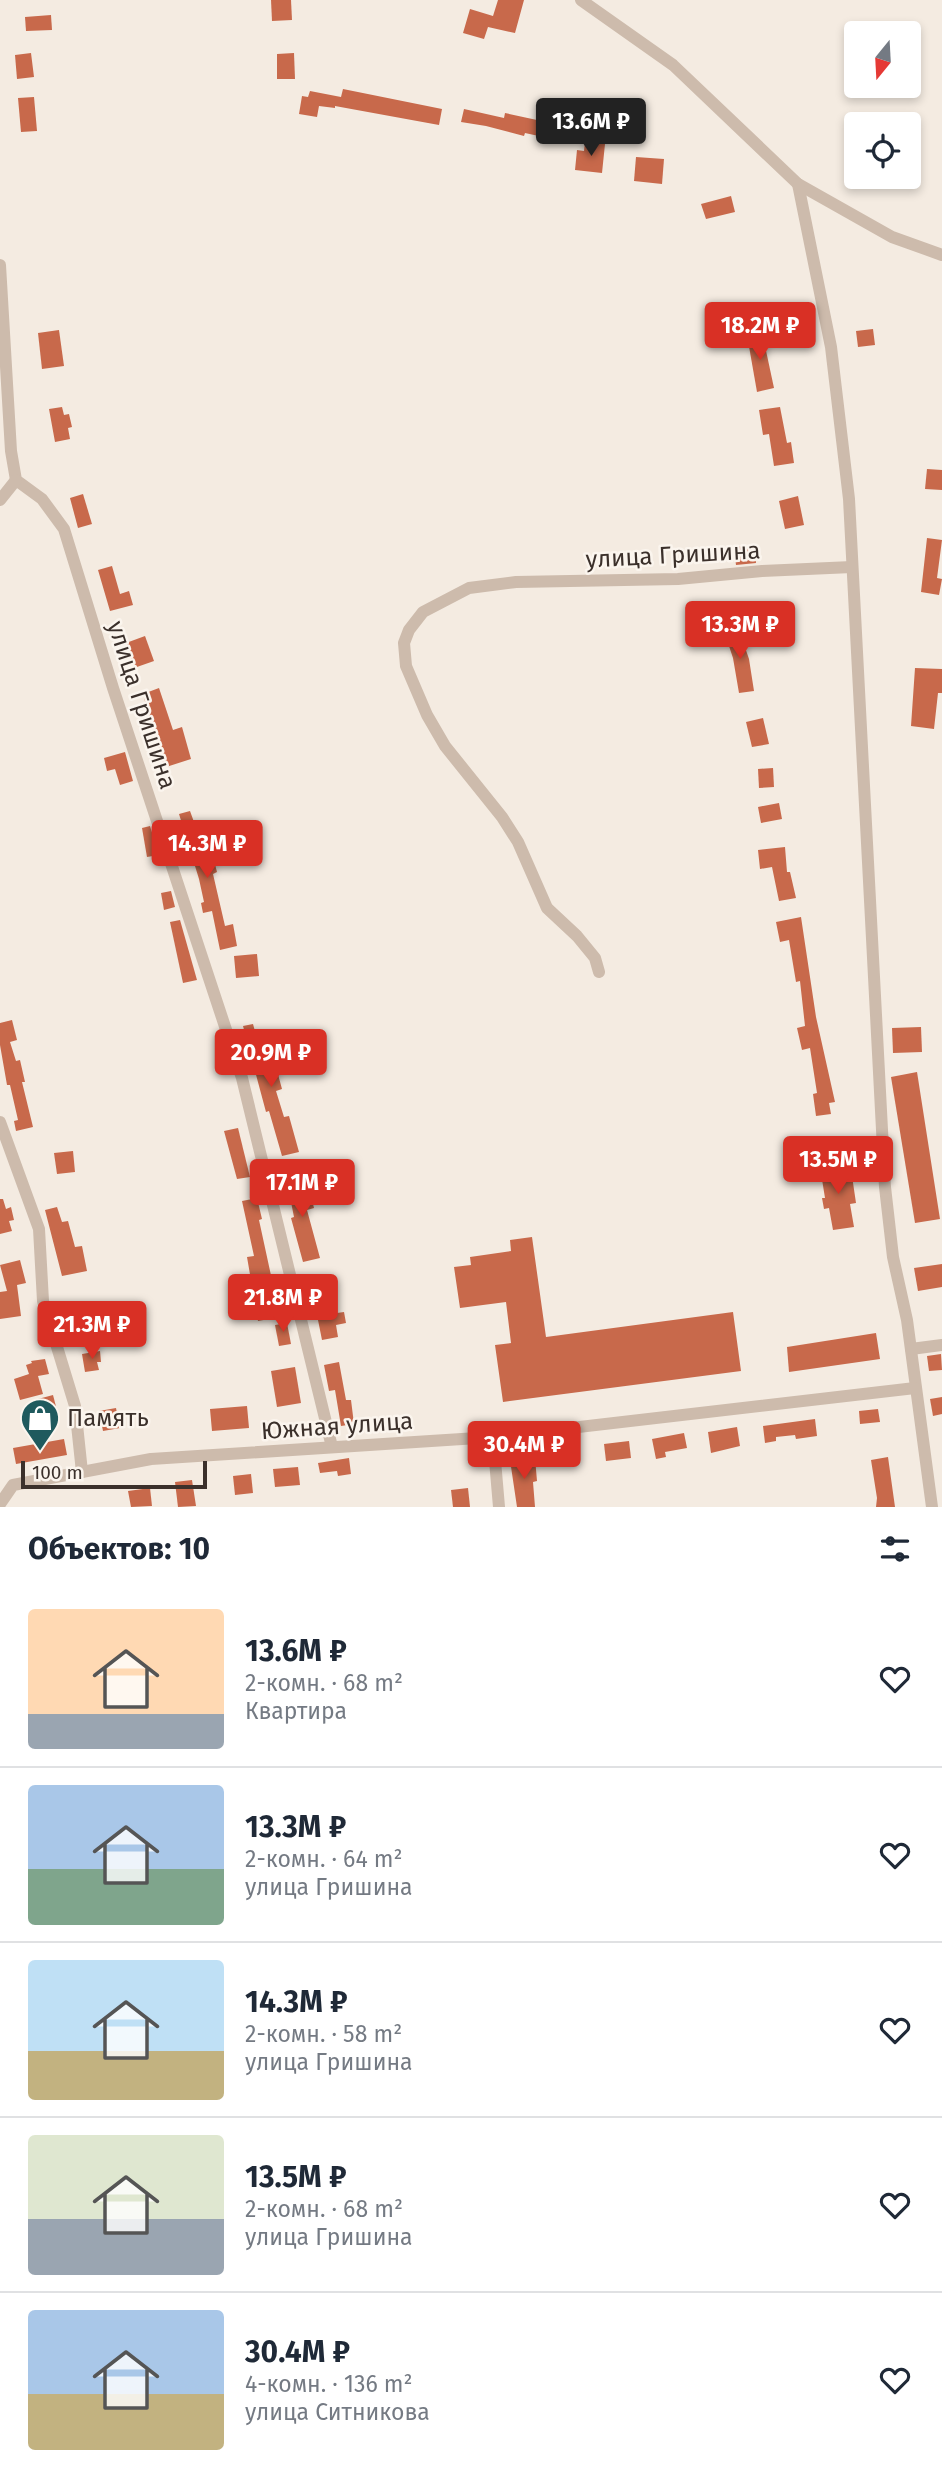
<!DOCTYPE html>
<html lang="ru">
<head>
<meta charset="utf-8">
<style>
	body { margin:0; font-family:"Fira Sans",sans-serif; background:#f6f6f7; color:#1f2937; height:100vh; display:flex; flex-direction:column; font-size:26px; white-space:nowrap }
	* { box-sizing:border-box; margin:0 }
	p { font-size:23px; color:#747a83 }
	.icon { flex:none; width:38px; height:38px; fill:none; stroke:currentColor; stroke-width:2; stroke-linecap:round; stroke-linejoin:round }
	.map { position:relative; height:1507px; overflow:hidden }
	.drawer { display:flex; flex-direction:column; background:#fff; flex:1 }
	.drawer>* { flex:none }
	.needle { width:46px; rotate:198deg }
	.fabs { position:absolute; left:844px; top:21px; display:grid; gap:14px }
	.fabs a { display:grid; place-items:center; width:77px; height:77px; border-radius:7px; background:#fff; box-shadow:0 4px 10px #0003; font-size:35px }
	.scale { position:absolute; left:21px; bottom:18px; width:186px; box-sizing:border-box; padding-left:7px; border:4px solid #3b302b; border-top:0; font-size:19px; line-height:24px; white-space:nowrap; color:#3b302b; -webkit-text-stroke:5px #fbf5ee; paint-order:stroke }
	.price { position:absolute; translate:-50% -60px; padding:0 16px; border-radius:7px; background:#d93025; color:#fff; font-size:23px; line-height:46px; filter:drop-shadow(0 2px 4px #0008) }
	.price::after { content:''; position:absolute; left:50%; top:42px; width:21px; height:16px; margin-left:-10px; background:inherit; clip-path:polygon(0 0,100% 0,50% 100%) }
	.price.active { background:#222; color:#fff }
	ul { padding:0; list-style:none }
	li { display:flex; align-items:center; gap:21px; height:175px; padding:0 28px }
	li+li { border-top:2px solid #e0e1e3 }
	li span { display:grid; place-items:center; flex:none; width:196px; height:140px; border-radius:7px; color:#555 }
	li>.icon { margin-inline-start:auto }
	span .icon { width:84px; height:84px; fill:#fffc; stroke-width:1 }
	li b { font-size:30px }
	h2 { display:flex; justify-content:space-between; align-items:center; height:84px; padding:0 28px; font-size:30px }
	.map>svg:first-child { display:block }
	.building { fill:#c8694b }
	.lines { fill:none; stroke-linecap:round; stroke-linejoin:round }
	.street { stroke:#cdbbac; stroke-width:12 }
	.labels { text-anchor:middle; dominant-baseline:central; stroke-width:5; stroke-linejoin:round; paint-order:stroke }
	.street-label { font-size:24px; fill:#3b302b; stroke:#fbf5ee }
	.poi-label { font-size:24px; fill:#3b302b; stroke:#fbf5ee; text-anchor:start }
</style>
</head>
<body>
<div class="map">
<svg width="942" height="1507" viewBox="0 0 942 1507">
	<rect width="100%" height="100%" fill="#f4ebe1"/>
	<g class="building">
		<polygon points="271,0 291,0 292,20 272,21"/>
		<polygon points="498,0 524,0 515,33 488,27 484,39 463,33 470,9 493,16"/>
		<polygon points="51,15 52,30 26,31 25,17"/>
		<polygon points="31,53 34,77 17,79 15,55"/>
		<polygon points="294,53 295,79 277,79 277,54"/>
		<polygon points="343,89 442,109 439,125 335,106 335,108 319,106 317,117 299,114 302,96 308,97 310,91 341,97"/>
		<polygon points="34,97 37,131 21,132 18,98"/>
		<polygon points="464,109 504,118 505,113 560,125 557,140 525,133 524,136 486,126 461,122"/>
		<polygon points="585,142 605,144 602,173 575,170 577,150 584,151"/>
		<polygon points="636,157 664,159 662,184 634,181"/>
		<polygon points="731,196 735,212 706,219 701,204"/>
		<polygon points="873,329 875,345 858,347 856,331"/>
		<polygon points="59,330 64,366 42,369 38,333"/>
		<polygon points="762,332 774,388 757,392 747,335"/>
		<polygon points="62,407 64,415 69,414 72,427 68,428 70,439 55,442 49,409"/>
		<polygon points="780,407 787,443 791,442 794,463 774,466 769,434 763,435 759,410"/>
		<polygon points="927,469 942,470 942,490 925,489"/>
		<polygon points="83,494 92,524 78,528 70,498"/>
		<polygon points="798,496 804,525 785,529 779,501"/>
		<polygon points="927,538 942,540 937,578 942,579 939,595 921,592"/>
		<polygon points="754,545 756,563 736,565 734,547"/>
		<polygon points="112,566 120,594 129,591 133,605 110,611 98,570"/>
		<polygon points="738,627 749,659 754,691 739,693 733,658 724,631"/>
		<polygon points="145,636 154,661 134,668 126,643"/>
		<polygon points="915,668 942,669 942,693 938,693 934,729 911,726"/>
		<polygon points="159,688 173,730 182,727 191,759 163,768 143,694"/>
		<polygon points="763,718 769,744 752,747 746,722"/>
		<polygon points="125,752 133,781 120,785 115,769 107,771 104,758"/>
		<polygon points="773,768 774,787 759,788 758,769"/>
		<polygon points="779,803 782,819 761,823 758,807"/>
		<polygon points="190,811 194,822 198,821 207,854 212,853 217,872 213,874 225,926 233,924 237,946 220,950 212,911 203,913 201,903 204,902 199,879 179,814"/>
		<polygon points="150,826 159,855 147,857 142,828"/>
		<polygon points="785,847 787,872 790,872 796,898 779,901 772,867 760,869 758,850"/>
		<polygon points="171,891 175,907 164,910 161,893"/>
		<polygon points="801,917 816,1017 835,1102 829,1103 831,1114 816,1116 813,1094 817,1093 810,1048 802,1050 797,1028 805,1026 800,981 796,982 789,940 780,942 776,922"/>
		<polygon points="180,920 197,980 183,983 170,922"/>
		<polygon points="257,954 259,976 236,978 234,956"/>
		<polygon points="12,1020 17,1040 10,1042 16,1061 20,1060 25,1082 22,1082 33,1127 16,1131 14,1121 18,1120 10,1085 7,1085 0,1045 0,1023"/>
		<polygon points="253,1024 259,1046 275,1043 281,1066 276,1067 282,1089 276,1091 284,1117 289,1116 299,1152 282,1156 269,1111 266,1112 243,1026"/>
		<polygon points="921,1027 922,1052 893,1053 892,1028"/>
		<polygon points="917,1072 940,1219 915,1223 891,1077"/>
		<polygon points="238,1128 250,1177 237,1179 224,1131"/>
		<polygon points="73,1151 75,1172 57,1174 54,1153"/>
		<polygon points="840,1164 842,1177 852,1176 856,1203 850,1204 854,1227 833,1230 829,1208 824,1209 822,1198 825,1198 820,1167"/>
		<polygon points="307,1180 314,1208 307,1210 320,1258 303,1262 291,1218 294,1217 290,1197 285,1198 282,1186"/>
		<polygon points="257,1198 262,1219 259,1220 280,1317 258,1321 247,1257 254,1256 242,1201"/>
		<polygon points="0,1199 3,1199 6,1209 11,1207 14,1220 9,1221 12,1231 0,1234"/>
		<polygon points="57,1207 62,1222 68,1221 75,1247 82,1246 87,1271 62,1276 45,1210"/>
		<polygon points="532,1237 546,1337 733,1312 741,1371 503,1402 495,1345 511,1343 506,1302 460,1308 454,1267 471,1265 470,1257 511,1251 510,1240"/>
		<polygon points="20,1260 26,1283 17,1285 21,1316 0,1319 0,1292 7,1291 0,1265"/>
		<polygon points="942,1264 942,1287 918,1291 914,1268"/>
		<polygon points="330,1280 337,1313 344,1312 346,1323 336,1325 338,1337 322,1340 316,1310 313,1310 308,1285"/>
		<polygon points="82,1305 91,1334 77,1337 69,1309"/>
		<polygon points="287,1323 291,1344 279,1346 275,1325"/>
		<polygon points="876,1333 880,1359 789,1372 787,1347"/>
		<polygon points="100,1351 101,1362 97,1362 99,1370 85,1372 82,1354"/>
		<polygon points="941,1354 942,1370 929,1371 927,1356"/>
		<polygon points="45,1359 49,1374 38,1376 43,1394 20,1400 14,1379 29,1374 26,1365 32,1363 31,1361"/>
		<polygon points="339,1362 346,1400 351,1400 354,1424 341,1426 335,1390 329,1391 324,1365"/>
		<polygon points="295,1367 301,1403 277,1407 271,1371"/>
		<polygon points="53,1395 59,1418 44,1422 38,1399"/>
		<polygon points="942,1397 942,1414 933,1416 930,1399"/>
		<polygon points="247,1406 249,1428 212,1431 210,1409"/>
		<polygon points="116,1408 120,1428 103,1431 99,1411"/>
		<polygon points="878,1409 880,1422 860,1424 859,1411"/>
		<polygon points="815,1419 817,1436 796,1439 795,1435 776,1437 776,1441 765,1443 763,1426"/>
		<polygon points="737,1427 740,1446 711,1453 708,1432"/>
		<polygon points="684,1433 687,1448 665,1452 666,1457 656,1459 652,1439"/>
		<polygon points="64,1439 67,1455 16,1464 13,1448"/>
		<polygon points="629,1441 631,1458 606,1461 604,1444"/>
		<polygon points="888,1457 895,1507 876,1507 877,1498 871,1460"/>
		<polygon points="349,1458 351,1474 338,1476 337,1471 320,1473 318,1463"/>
		<polygon points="535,1458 537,1481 533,1482 535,1507 517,1507 510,1460"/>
		<polygon points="298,1467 300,1485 275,1487 273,1469"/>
		<polygon points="251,1474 253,1493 235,1495 233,1476"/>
		<polygon points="192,1480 196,1506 178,1507 175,1482"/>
		<polygon points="150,1488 152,1506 131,1507 128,1491"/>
		<polygon points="468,1488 470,1507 453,1507 451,1490"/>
	</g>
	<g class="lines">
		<g class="street">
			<polyline points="581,0 673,65 798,184 892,237 942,255"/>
			<polyline points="798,184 831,347 849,499 885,1187 893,1257 907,1320 932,1507"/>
			<polyline points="0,265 11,451 16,480 42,499 64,529 113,688 242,1078 332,1447"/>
			<polyline points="0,500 16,480"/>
			<polyline points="599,972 595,958 577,936 547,908 518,842 502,817 445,746 427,715 406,666 404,643 409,630 423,612 469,588 516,582 678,579 762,571 852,567"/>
			<polyline points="0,1122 39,1229 43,1301 75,1406 82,1472"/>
			<polyline points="911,1349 942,1345"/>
			<polyline points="493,1437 499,1507"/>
			<polyline points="0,1504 13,1485 151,1459 493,1437 915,1388"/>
		</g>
	</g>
	<defs>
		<g id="shop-pin" transform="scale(2.0125)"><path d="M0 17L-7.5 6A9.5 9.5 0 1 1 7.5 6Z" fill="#1f5a5e" stroke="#fbf5ee"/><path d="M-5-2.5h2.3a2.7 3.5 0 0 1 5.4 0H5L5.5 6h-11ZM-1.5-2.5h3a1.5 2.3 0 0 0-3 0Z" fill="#fff"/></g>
	</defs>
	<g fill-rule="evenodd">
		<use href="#shop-pin" x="40" y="1418"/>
	</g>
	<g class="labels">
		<g class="street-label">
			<text transform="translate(673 555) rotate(-3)">улица Гришина</text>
			<text transform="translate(142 705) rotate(72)">улица Гришина</text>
			<text transform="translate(337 1426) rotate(-4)">Южная улица</text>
		</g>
		<g class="poi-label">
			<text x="67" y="1418">Память</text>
		</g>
	</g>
</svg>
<div class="fabs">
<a><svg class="needle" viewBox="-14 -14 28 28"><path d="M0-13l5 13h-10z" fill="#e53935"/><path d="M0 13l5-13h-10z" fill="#747a83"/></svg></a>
<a><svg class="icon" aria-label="locate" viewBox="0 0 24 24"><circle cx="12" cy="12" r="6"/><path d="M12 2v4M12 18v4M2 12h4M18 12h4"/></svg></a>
</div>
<div class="scale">100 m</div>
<b class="price active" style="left:591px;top:158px">13.6M ₽</b>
<b class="price" style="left:760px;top:362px">18.2M ₽</b>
<b class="price" style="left:740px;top:661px">13.3M ₽</b>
<b class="price" style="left:207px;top:880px">14.3M ₽</b>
<b class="price" style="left:271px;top:1089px">20.9M ₽</b>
<b class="price" style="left:838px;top:1196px">13.5M ₽</b>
<b class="price" style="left:302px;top:1219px">17.1M ₽</b>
<b class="price" style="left:283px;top:1334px">21.8M ₽</b>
<b class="price" style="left:92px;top:1361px">21.3M ₽</b>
<b class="price" style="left:524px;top:1481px">30.4M ₽</b>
</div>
<section class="drawer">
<h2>Объектов: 10<svg class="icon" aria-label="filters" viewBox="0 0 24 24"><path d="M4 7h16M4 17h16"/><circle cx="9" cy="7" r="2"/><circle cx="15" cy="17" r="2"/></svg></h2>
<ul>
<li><span style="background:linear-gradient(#ffd9b3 75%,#9aa5b1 0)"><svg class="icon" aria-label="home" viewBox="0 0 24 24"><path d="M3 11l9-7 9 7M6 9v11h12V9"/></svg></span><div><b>13.6M ₽</b><p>2-комн. · 68 m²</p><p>Квартира</p></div><svg class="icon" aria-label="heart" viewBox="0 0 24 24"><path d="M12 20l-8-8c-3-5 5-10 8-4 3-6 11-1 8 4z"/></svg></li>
<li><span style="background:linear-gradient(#a9c7e8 60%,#7fa58c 0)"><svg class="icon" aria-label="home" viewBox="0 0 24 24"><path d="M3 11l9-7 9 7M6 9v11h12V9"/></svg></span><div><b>13.3M ₽</b><p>2-комн. · 64 m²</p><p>улица Гришина</p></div><svg class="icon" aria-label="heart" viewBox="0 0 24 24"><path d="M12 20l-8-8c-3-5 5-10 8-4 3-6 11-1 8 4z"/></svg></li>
<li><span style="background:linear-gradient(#bfe0f5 65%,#c2b280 0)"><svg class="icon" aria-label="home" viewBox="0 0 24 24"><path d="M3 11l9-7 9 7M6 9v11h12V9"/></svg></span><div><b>14.3M ₽</b><p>2-комн. · 58 m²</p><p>улица Гришина</p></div><svg class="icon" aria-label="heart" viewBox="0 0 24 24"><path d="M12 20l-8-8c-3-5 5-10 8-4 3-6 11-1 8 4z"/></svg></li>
<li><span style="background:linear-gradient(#dfe7d0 60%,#9aa5b1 0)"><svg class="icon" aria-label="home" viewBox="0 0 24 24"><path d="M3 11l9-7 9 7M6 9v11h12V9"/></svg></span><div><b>13.5M ₽</b><p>2-комн. · 68 m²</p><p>улица Гришина</p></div><svg class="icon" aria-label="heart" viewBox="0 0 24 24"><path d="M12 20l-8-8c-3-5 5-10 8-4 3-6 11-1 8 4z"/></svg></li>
<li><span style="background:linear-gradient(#a9c7e8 60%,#c2b280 0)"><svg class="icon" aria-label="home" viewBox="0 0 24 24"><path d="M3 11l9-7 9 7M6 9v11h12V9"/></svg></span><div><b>30.4M ₽</b><p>4-комн. · 136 m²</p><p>улица Ситникова</p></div><svg class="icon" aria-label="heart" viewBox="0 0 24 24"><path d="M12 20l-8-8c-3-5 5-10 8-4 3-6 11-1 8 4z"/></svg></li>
</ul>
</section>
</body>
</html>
